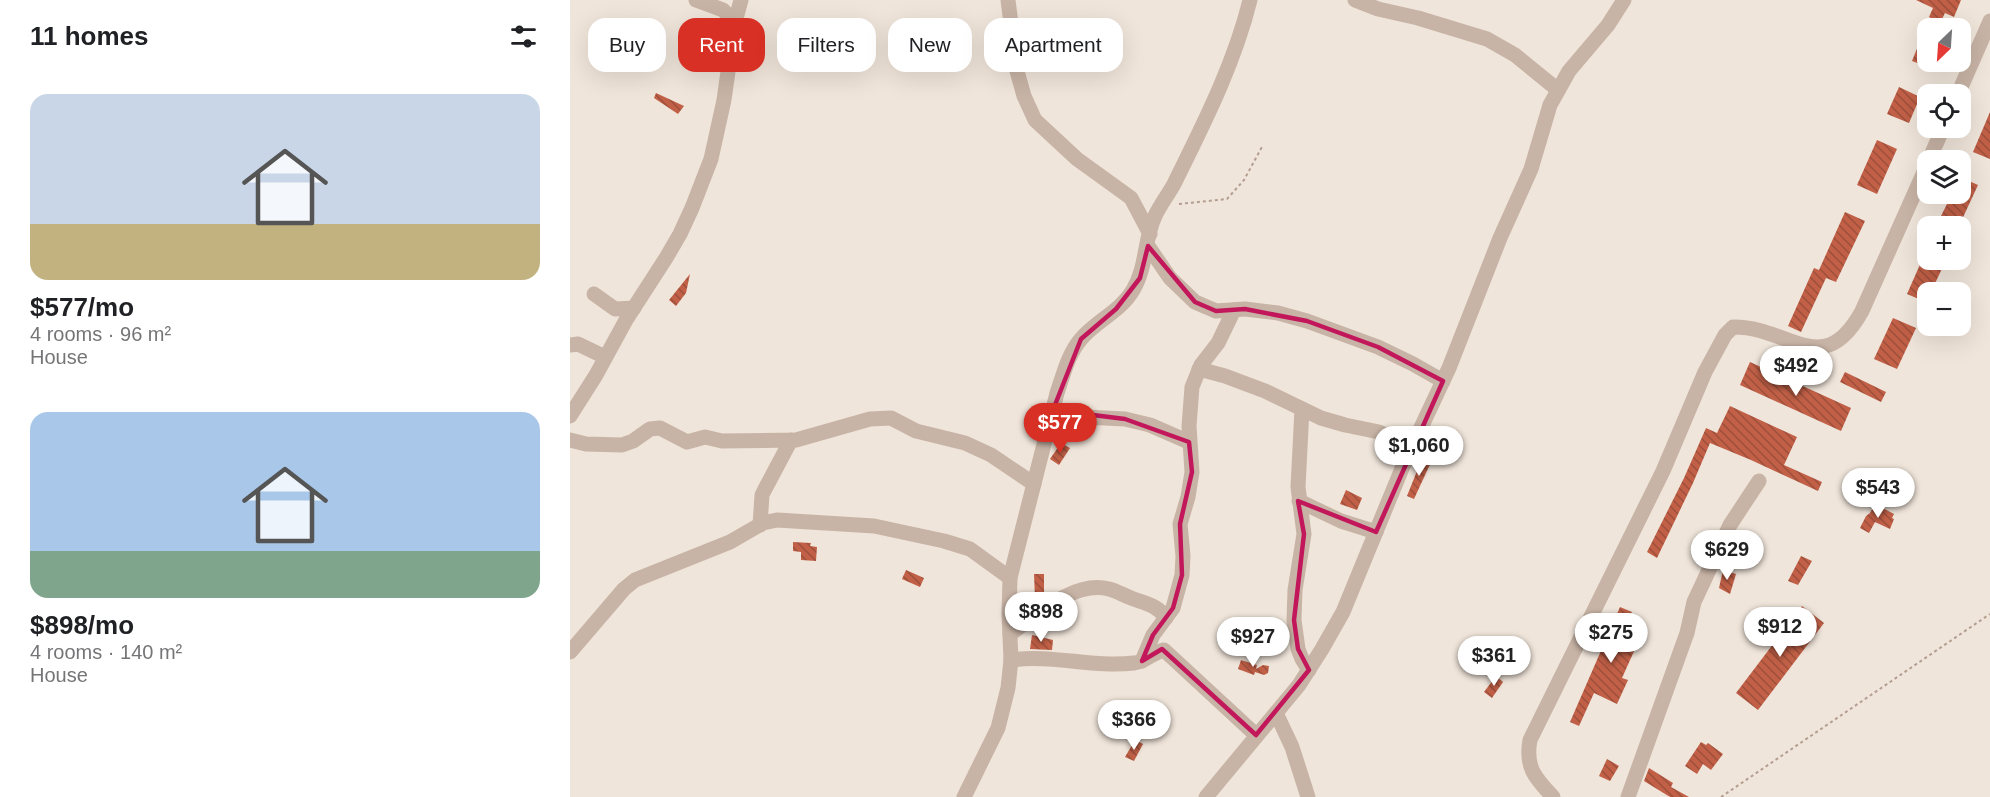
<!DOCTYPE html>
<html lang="en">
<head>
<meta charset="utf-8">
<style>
	body { margin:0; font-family:Arial,sans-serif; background:#f6f6f6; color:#202124; height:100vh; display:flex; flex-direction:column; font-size:22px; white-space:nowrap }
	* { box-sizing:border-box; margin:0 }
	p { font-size:20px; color:#757577 }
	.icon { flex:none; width:33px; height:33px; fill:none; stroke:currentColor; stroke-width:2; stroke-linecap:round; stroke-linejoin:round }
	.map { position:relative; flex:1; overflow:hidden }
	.sheet { display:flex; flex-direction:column; background:#fff; width:570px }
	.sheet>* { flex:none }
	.guide { position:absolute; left:18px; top:18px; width:570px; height:54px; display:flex; gap:12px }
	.needle { width:39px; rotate:205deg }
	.fabs { position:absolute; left:1347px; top:18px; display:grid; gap:12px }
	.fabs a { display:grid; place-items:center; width:54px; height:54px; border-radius:12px; background:#fff; box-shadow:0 6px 24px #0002; font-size:30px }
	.price { position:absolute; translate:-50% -51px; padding:0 14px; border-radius:21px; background:#fff; color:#222; font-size:20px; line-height:39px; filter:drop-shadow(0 2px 3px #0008) }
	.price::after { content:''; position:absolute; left:50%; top:36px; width:18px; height:14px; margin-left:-9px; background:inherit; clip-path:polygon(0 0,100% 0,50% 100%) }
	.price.current { background:#d93025; color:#fff }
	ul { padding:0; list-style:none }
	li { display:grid; align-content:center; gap:12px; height:318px; padding:0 30px }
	li span { display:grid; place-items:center; height:186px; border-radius:18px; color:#555 }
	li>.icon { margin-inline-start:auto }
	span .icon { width:108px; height:108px; fill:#fffc; stroke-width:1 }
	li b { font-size:26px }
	h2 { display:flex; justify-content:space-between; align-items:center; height:72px; padding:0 30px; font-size:26px }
	.chip { padding:0 21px; border-radius:18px; background:#fff; box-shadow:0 6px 24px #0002; font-size:21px; line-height:54px }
	.chip.current { background:#d93025; color:#fff }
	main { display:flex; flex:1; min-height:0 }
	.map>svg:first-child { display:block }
	.building { fill:url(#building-back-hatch) }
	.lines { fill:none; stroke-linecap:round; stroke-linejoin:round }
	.path { stroke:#b39e90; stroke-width:2; stroke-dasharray:3 3; stroke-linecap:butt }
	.minor { stroke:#c8b4a6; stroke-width:15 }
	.marked { fill:none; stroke:#c2185b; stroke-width:4.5; stroke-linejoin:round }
</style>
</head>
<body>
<main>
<section class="sheet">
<h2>11 homes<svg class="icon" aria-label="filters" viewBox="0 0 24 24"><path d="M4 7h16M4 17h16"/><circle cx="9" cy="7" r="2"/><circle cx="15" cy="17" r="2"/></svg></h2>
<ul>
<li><span style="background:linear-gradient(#c9d6e8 70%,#c2b280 0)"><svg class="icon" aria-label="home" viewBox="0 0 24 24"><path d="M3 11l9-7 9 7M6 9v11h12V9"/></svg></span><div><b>$577/mo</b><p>4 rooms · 96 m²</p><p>House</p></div></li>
<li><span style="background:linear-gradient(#a9c7e8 75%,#7fa58c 0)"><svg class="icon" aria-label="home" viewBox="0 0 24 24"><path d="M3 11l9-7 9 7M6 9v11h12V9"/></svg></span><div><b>$898/mo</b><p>4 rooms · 140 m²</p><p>House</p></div></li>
</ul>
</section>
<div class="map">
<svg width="1420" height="797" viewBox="0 0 1420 797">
	<defs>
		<pattern id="building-back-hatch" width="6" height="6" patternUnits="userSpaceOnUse" patternTransform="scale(1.5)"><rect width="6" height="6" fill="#c16047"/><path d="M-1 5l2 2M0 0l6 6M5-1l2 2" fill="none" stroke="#9e4f3b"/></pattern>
	</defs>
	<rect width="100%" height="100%" fill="#f0e5da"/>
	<g class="building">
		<polygon points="1346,0 1391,0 1384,17 1375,13 1370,23 1359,17 1363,8"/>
		<polygon points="1357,24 1358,24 1358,67 1342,61"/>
		<polygon points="1329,87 1350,97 1339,123 1317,114"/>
		<polygon points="86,93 114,106 108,114 84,98"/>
		<polygon points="1420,112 1420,159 1403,152"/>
		<polygon points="1307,140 1327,149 1307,194 1287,185"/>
		<polygon points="1390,177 1408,185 1389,226 1384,226 1369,220 1382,194 1390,194"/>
		<polygon points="1275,212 1295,221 1266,282 1256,278 1231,332 1218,326 1244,268 1249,270"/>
		<polygon points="1352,260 1376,260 1361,292 1358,292 1358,303 1337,294"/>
		<polygon points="120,274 116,293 106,306 99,300"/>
		<polygon points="1323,318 1346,328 1327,369 1304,359"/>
		<polygon points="1180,362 1281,408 1271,431 1170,385"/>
		<polygon points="1275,372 1316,392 1311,402 1270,382"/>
		<polygon points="1160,406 1227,437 1214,465 1252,482 1248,491 1181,460 1140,443 1123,483 1087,558 1077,552 1114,478 1136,428 1147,433"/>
		<polygon points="491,443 500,448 489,465 480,459"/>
		<polygon points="853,456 862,460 844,499 837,496"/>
		<polygon points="776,490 792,498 787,510 770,504"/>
		<polygon points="1305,504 1324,514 1322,518 1324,519 1320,529 1305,522 1299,533 1290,528 1296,516 1300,513"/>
		<polygon points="223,542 241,543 240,546 247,547 246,561 231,560 231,552 223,551"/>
		<polygon points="1231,556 1242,561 1228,585 1218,581"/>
		<polygon points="336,570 354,578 350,587 332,579"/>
		<polygon points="1153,570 1166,574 1160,594 1149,588"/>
		<polygon points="464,574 474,574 474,597 465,598"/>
		<polygon points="1232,606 1254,623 1188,710 1166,693"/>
		<polygon points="1050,607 1062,612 1057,622 1074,629 1052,678 1058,680 1047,704 1024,693 1009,726 1000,722"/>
		<polygon points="462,635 483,640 482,650 460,649"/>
		<polygon points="671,660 687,665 686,669 693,665 699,666 698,673 694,675 685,672 684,675 668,669"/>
		<polygon points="926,676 933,682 922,698 914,692"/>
		<polygon points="565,740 573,744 564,761 555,757"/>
		<polygon points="1131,742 1136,745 1138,743 1153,754 1141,770 1133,764 1127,774 1115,766"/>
		<polygon points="1037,759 1049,766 1040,781 1029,776"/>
		<polygon points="1079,768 1103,783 1101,787 1119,797 1100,797 1074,781"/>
	</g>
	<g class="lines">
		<g class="path">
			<polyline points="609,204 657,199 674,180 693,145"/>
			<polyline points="1151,797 1420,614"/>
		</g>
		<g class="minor">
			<polyline points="126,0 153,10 165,22"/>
			<polyline points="438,0 447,71 454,96 465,120 507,159 561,198 580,234"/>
			<polyline points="785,0 808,9 848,18 917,39 945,55 988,90"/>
			<polyline points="1388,94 1420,21"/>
			<polyline points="1359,160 1373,128"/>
			<polyline points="578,246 600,278 625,302 646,311 675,309 708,313 737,321 808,347 843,364 873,381"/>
			<polyline points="24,294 45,309 64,308"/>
			<polyline points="0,345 8,344 35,357"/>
			<polyline points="629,369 655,376 695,391 751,418 775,425 809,432 842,447"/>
			<polyline points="732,409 728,487 734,534 725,590 724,620 728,649 732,659 739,670"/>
			<polyline points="483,410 514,417 555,419 580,425 619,442"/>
			<polyline points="0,416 26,375 56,320 96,258 110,234 122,208 141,159 154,100 165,22 171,0"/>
			<polyline points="0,440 16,444 52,445 63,441 80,429 90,428 117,442 135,437 152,441 226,440 300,419 321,418 346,431 395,443 421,455 464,484"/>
			<polyline points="729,501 771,521 806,532"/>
			<polyline points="190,525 192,495 195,489 221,440"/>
			<path d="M440,634C467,615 504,580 539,589C547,591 553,595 561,598C574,603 588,605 596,618"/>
			<polyline points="0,652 54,589 65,580 160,542 193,523 207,520 304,526 374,541 400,549 440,578"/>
			<path d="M441,660C482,654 523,668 564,663C576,662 583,652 594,650L686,735"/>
			<polyline points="572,661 583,635 603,608 612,575 613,556 610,524 618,497 622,472 619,426 622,387 631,365 648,343 664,310"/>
			<polyline points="706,713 722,747 738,797"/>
			<path d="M394,797L428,728L438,688L441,660L439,613L440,578L487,393C493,376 498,354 511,339C526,321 551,311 563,290C577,267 574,239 585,216C590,205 598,195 604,184C633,125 664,65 680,0"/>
			<polyline points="636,797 729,685 752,649 773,612 833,466 879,368 930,238 961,169 980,105 999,71 1038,25 1054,0"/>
			<path d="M983,797C965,778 955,767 960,740L1093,471L1135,372L1155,335L1163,327C1219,326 1253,382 1292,311L1358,163"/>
			<polyline points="1058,797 1117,633 1124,602 1160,525 1189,481"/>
		</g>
	</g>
	<path class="marked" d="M578,246L625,302L646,311L675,309L737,321L808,347L873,381L806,532L728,501L734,534L724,620L728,649L739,670L686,735L592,649L572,661L583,635L603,608L612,575L610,524L622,472L619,442L555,419L483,410L511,339L546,309L570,278Z"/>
</svg>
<div class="fabs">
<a><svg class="needle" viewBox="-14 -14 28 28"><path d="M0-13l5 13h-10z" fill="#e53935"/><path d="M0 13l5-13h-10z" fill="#757577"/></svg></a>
<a><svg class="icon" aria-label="locate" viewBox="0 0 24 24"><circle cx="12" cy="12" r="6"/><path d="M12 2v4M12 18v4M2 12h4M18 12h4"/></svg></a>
<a><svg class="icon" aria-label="layers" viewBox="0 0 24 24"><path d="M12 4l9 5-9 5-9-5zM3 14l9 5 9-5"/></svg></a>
<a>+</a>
<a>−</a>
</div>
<b class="price" style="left:1226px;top:397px">$492</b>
<b class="price current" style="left:490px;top:454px">$577</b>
<b class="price" style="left:849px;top:477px">$1,060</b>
<b class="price" style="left:1308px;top:519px">$543</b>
<b class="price" style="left:1157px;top:581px">$629</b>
<b class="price" style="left:471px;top:643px">$898</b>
<b class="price" style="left:1210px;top:658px">$912</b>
<b class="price" style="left:1041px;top:664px">$275</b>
<b class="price" style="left:683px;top:668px">$927</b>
<b class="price" style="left:924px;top:687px">$361</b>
<b class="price" style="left:564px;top:751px">$366</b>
<div class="guide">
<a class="chip">Buy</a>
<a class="chip current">Rent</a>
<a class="chip">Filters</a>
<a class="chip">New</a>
<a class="chip">Apartment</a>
</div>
</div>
</main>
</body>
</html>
